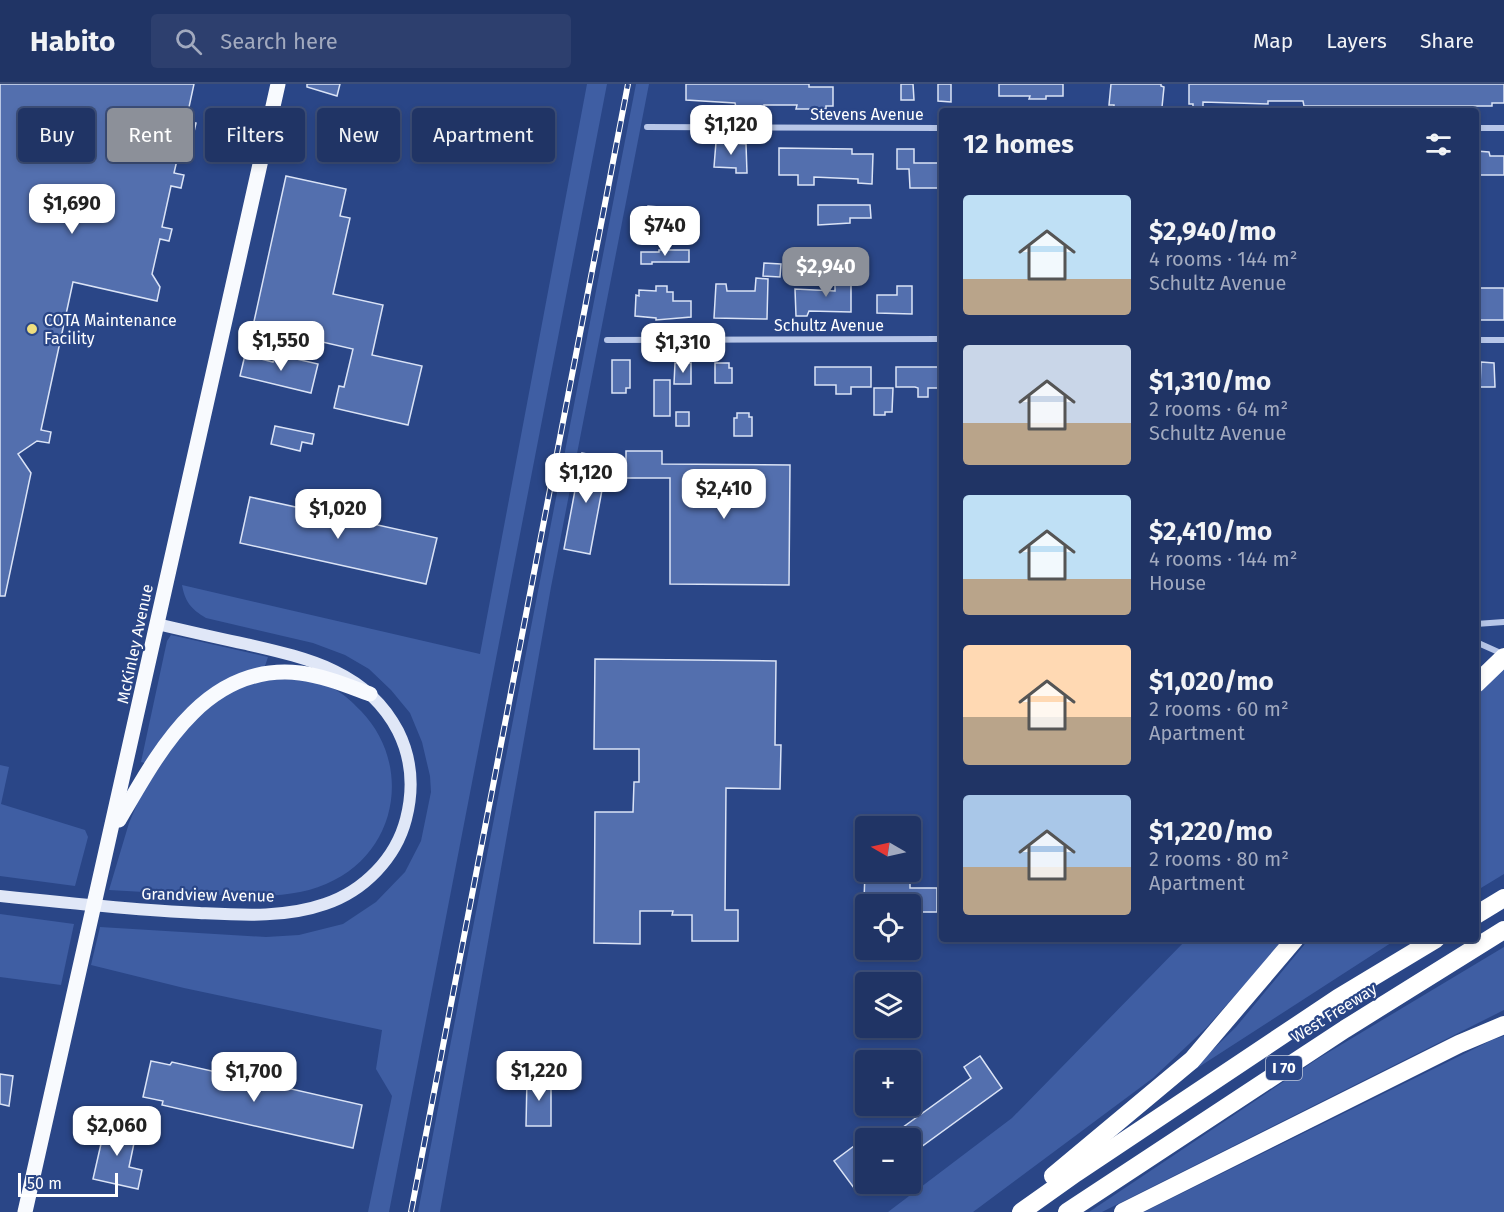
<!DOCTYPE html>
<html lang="en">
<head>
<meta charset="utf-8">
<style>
	body { margin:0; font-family:"Fira Sans",sans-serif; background:#2d3f6e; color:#f1f3f6; height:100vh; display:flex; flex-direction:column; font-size:22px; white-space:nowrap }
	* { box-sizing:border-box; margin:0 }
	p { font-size:20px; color:#a2aabf }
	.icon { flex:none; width:33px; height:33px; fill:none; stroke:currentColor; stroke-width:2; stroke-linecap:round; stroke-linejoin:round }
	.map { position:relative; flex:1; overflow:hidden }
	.side { position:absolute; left:939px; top:24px; width:540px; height:834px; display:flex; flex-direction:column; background:#203465; border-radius:6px; box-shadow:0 3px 9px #0003,0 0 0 2px #3d4f79 }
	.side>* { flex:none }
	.hud { position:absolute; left:18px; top:24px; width:570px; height:54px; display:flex; gap:12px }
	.needle { width:39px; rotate:279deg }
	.fabs { position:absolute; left:855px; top:732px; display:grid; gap:12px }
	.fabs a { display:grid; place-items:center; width:66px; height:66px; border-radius:6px; background:#203465; box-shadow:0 3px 9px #0003,0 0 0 2px #3d4f79; font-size:30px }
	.scale { position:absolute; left:18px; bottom:15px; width:100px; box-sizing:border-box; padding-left:6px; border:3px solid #fff; border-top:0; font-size:16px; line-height:21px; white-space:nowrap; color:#fff; -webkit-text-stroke:4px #2a4687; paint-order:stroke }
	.price { position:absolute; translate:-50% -51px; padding:0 14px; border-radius:12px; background:#fff; color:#222; font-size:20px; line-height:39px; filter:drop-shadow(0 2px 3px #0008) }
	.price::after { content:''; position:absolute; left:50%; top:36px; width:18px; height:14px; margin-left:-9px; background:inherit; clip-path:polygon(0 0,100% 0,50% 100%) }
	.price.active { background:#8c9099; color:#fff }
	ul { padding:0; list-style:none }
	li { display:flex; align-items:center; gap:18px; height:150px; padding:0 24px }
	li span { display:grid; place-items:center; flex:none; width:168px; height:120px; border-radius:6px; color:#555 }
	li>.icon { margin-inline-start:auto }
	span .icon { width:72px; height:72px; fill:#fffc; stroke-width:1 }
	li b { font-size:26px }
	h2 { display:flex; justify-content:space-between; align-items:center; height:72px; padding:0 24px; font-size:26px }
	.tag { padding:0 21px; border-radius:6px; background:#203465; box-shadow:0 3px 9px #0003,0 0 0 2px #3d4f79; font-size:21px; line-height:54px }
	.tag.active { background:#8c9099; color:#fff }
	header { display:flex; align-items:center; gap:36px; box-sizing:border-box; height:84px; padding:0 30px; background:#203465; border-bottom:2px solid #3d4f79 }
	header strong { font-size:28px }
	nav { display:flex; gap:33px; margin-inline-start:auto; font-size:21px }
	.search { width:420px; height:54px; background:#2d3f6e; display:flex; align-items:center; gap:15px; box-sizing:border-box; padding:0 21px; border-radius:6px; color:#a2aabf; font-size:22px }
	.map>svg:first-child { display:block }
	.green { fill:#3f5ea3 }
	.building { fill:#536fae; stroke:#dae3f6; stroke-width:1.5 }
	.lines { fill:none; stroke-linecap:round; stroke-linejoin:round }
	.street { stroke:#b7c6e8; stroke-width:6 }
	.secondary { stroke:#e0e7f7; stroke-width:12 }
	.primary { stroke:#f8fafe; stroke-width:15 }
	.highway { stroke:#fff; stroke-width:18 }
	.rail-casing { stroke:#fff; stroke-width:6 }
	.rail { stroke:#2a4687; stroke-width:4; stroke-dasharray:11; stroke-linecap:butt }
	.poi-dot { fill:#eede7f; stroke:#2a4687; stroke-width:2 }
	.labels { text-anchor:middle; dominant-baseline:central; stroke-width:4.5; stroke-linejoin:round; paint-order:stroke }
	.shield { fill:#2a4687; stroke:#bfc8db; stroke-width:1.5 }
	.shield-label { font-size:15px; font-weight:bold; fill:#fff }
	.street-label { font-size:16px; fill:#fff; stroke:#2a4687 }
	.poi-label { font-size:16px; fill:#fff; stroke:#2a4687; text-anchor:start }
</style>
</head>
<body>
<header>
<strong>Habito</strong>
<div class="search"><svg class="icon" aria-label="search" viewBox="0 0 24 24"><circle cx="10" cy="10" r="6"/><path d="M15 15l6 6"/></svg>Search here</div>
<nav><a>Map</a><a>Layers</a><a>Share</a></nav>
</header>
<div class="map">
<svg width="1504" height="1128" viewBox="0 0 1504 1128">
	<rect width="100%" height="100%" fill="#2a4687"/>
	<g class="green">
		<path d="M587,0H607L389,1128H368L392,1012L376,985L382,946L184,904L91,881L100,843L266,853L299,851L343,840L376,818L405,788L421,757L431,708L430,692L422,658L410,629L391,606L369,585L345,571L313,559L206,534C191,525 185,518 182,501L480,570Z"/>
		<polygon points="636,0 649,0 551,503 440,1128 418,1128"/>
		<polygon points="171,551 268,573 264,585 243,590 145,679 141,678 167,557"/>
		<polygon points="1504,584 1504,790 1476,807 1476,611"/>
		<path d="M260,595C284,596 310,593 332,604C343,609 352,618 361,627C413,681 398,770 326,800C292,815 250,812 214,811C179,810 144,808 109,806L129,739L141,711L187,642L231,606Z"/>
		<polygon points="0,681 9,683 1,720 85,746 88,753 75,802 0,792"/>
		<polygon points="0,830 74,840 61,901 0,893"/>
		<polygon points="1187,855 1285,855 1206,944 1153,994 973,1128 888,1128 1012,1034"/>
		<polygon points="1309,855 1397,855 1188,990 1236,943"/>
		<polygon points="1504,863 1504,926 1102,1128 1089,1128 1319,974"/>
		<polygon points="1504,952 1504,1128 1144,1128 1492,956"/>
	</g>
	<g class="building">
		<polygon points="0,0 194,0 186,37 196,39 193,52 183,50 174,89 184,91 181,104 171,102 162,143 172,145 169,157 160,155 152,190 160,203 157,217 73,198 41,346 51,348 49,359 37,357 18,370 31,389 5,512 0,512"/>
		<polygon points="307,0 340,0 337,12 307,3"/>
		<polygon points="686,0 809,0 809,3 833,3 833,22 826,22 826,25 796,25 797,21 764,21 764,27 737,27 735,19 686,16"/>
		<polygon points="901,0 913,0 914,16 901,16"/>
		<polygon points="938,0 951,0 951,18 938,17"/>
		<polygon points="999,0 1063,0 1063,12 1046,12 1046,15 1029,15 1030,12 999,12"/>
		<polygon points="1111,0 1161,0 1161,2 1164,3 1162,23 1114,24 1114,21 1109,21"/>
		<polygon points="1189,0 1504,0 1504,19 1492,19 1492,22 1304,22 1303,17 1268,17 1268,20 1203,18 1203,24 1193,24 1193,20 1189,20"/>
		<polygon points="716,58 746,60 747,89 736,89 736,84 714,83"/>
		<polygon points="779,64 852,65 852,70 873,70 872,100 858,99 858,95 814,93 814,101 798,101 798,91 779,91"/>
		<polygon points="897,65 914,65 914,79 940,79 940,104 910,104 909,85 897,85"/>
		<polygon points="1476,67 1489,68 1490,72 1504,72 1504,91 1476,91"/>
		<polygon points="286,92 346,105 340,132 350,134 333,210 383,221 372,271 422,282 408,341 334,324 339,302 344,303 353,265 253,242"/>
		<polygon points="818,121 870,121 871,134 850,134 850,139 818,141"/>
		<polygon points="648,122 669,124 668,139 647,138"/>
		<polygon points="659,166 689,166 689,178 652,178 652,180 641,180 641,168 659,168"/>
		<polygon points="764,179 781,180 780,193 763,192"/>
		<polygon points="835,191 851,191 851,228 809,227 807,232 796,232 795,205 835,207"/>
		<polygon points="756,194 768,195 767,235 714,234 716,200 726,200 727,207 755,207"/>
		<polygon points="656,202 667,202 667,208 673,208 673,217 691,217 691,233 656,236 656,234 635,232 636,211 639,212 639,206 656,207"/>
		<polygon points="897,202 912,202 912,230 877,229 877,211 897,211"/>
		<rect x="1476" y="204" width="28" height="32"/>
		<polygon points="275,270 318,280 311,309 240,292 245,271 273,278"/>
		<polygon points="612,276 630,276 630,304 626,304 626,309 612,309"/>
		<polygon points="1481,278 1494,279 1495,303 1480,303"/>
		<polygon points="675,279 691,279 691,300 674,300"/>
		<polygon points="715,279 729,279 729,284 732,284 732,299 715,299"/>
		<polygon points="815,283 871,283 871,303 851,303 851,310 836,310 836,301 815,301"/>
		<polygon points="896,283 942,283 942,304 928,304 928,313 918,313 918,304 915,303 896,303"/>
		<rect x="654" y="296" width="16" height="36"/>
		<polygon points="874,304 893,304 892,328 885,328 885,331 874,331"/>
		<rect x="676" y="328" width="13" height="14"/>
		<polygon points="737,329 749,329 749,333 752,333 752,352 734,352 734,334 737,334"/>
		<polygon points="275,342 314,350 312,360 302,358 300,367 271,360"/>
		<polygon points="626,367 662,367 662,380 790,381 789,501 670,500 670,394 626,394"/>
		<polygon points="582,369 608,374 590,470 564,465"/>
		<polygon points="250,413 437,454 426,500 240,459"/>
		<polygon points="595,575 776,577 775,661 781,661 780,705 726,704 725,826 738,826 738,857 692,857 692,831 672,831 673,827 640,827 640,860 594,859 595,728 633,728 634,698 639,698 639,665 594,665"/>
		<polygon points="865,788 910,788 910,804 937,804 937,828 910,828 910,820 883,820 883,818 864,817"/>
		<polygon points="980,972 1002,1004 910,1071 910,1054 888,1054 971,994 964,983"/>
		<polygon points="151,977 170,981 172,978 362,1021 353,1064 162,1021 163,1017 143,1013"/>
		<polygon points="0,990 13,992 9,1022 0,1020"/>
		<polygon points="527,994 551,994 551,1042 526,1042"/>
		<polygon points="106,1038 137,1045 129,1083 142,1086 138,1105 93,1095"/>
		<polygon points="854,1062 866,1078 866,1096 854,1104 834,1077"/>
	</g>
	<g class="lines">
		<g class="street">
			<polyline points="647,43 942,44"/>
			<polyline points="1476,44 1504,44"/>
			<polyline points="607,256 942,255"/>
			<polyline points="1476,256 1504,256"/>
			<polyline points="1476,540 1504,538"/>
			<polyline points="1476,558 1503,570"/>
		</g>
		<path class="secondary" d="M0,812C66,819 133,826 199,829C241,831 285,834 325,820C364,807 396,774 406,735C414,704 412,675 398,647C367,587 307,574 246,560C217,554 187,547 157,540"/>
		<g class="primary">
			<path d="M119,736C159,667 206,578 300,589C324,592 348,602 370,610"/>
			<polyline points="25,1128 278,0"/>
		</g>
		<g class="highway">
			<polyline points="1476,600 1504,573"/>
			<polyline points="1476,831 1504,814"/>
			<polyline points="1053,1092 1192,976 1295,855"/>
			<polyline points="1021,1128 1076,1089 1338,914 1436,855"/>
			<polyline points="1067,1128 1345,945 1504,846"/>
			<polyline points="1123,1128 1459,960 1504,941"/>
		</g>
		<g class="rail-casing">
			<polyline id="rail" points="411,1128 628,0"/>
		</g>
		<use href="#rail" class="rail"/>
	</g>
	<circle class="poi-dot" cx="32" cy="245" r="6"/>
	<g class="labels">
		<rect class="shield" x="1266" y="972" width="36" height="24" rx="4.5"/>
		<g class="shield-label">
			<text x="1284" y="984">I 70</text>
		</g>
		<g class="street-label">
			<text x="867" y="30">Stevens Avenue</text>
			<text x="829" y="241">Schultz Avenue</text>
			<text transform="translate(135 560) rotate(-78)">McKinley Avenue</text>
			<text transform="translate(208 811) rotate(1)">Grandview Avenue</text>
			<text transform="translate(1334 929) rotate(-32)">West Freeway</text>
		</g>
		<g class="poi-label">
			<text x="44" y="236">COTA Maintenance<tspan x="44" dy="18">Facility</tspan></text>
		</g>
	</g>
</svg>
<div class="fabs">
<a><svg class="needle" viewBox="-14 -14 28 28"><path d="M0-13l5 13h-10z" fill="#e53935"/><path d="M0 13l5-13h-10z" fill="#a2aabf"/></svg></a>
<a><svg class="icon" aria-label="locate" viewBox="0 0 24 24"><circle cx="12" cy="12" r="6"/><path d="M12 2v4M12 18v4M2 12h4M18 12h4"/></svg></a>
<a><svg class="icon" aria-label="layers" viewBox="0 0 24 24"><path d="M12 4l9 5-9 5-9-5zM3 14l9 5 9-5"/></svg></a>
<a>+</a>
<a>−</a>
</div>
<div class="scale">50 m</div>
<b class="price" style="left:731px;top:72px">$1,120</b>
<b class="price" style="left:72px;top:151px">$1,690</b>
<b class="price" style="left:665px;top:173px">$740</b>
<b class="price active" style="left:826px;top:214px">$2,940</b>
<b class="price" style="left:281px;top:288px">$1,550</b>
<b class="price" style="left:683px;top:290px">$1,310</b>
<b class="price" style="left:586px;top:420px">$1,120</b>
<b class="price" style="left:724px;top:436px">$2,410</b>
<b class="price" style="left:338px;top:456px">$1,020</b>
<b class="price" style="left:539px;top:1018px">$1,220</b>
<b class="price" style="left:254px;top:1019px">$1,700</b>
<b class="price" style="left:117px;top:1073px">$2,060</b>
<div class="hud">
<a class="tag">Buy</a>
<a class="tag active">Rent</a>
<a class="tag">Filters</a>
<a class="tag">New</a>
<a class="tag">Apartment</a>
</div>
<section class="side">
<h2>12 homes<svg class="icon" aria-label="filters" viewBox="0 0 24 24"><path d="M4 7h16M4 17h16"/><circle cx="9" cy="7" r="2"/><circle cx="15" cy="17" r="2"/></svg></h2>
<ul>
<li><span style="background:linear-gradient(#bfe0f5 70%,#b9a48a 0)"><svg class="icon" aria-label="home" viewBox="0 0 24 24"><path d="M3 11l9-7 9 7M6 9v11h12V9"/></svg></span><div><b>$2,940/mo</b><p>4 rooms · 144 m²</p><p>Schultz Avenue</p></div></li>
<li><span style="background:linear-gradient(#c9d6e8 65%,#b9a48a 0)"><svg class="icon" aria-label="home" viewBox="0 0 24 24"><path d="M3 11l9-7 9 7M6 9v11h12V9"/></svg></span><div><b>$1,310/mo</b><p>2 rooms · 64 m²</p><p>Schultz Avenue</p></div></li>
<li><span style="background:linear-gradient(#bfe0f5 70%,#b9a48a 0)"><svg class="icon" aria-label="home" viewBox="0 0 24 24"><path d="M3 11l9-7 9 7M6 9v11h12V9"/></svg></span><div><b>$2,410/mo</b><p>4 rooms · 144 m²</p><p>House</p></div></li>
<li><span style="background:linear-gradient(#ffd9b3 60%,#b9a48a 0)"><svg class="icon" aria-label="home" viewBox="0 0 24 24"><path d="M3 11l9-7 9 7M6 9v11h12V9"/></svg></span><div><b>$1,020/mo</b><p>2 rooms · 60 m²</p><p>Apartment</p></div></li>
<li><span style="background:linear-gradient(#a9c7e8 60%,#b9a48a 0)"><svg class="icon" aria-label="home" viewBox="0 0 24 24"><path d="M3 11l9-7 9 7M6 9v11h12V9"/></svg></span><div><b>$1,220/mo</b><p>2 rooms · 80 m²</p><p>Apartment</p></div></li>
</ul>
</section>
</div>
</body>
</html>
